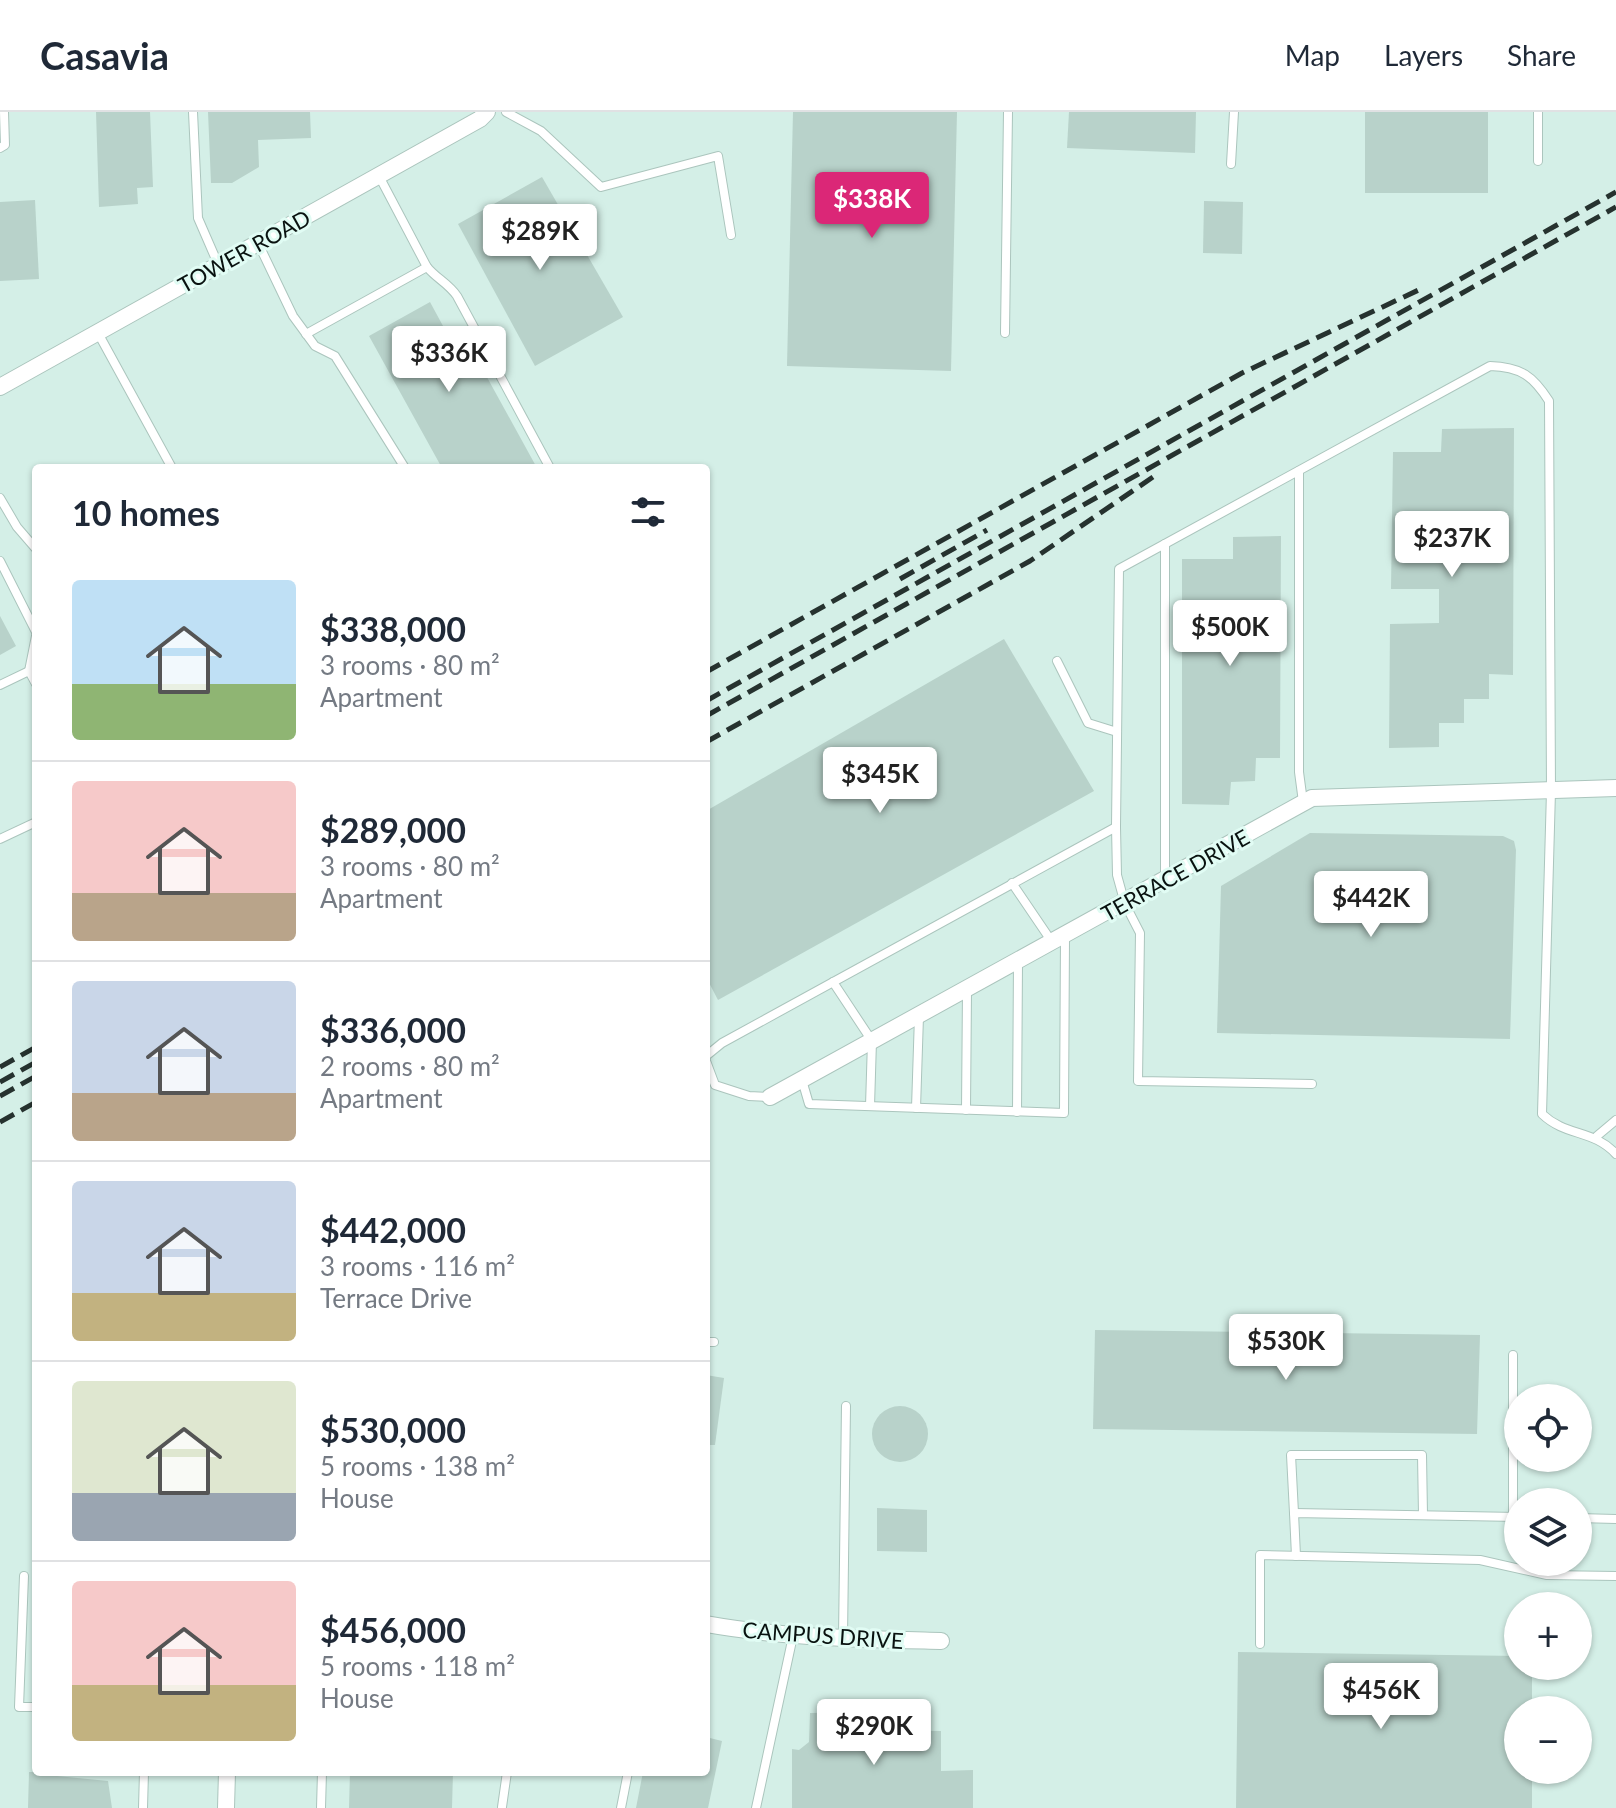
<!DOCTYPE html>
<html lang="en">
<head>
<meta charset="utf-8">
<style>
	body { margin:0; font-family:Lato,sans-serif; background:#f6f6f7; color:#1f2937; height:100vh; display:flex; flex-direction:column; font-size:30px; white-space:nowrap }
	* { box-sizing:border-box; margin:0 }
	p { font-size:26px; color:#747a83 }
	.icon { flex:none; width:44px; height:44px; fill:none; stroke:currentColor; stroke-width:2; stroke-linecap:round; stroke-linejoin:round }
	.map { position:relative; flex:1; overflow:hidden }
	.drawer { position:absolute; left:32px; top:352px; width:678px; height:1312px; display:flex; flex-direction:column; background:#fff; border-radius:8px; box-shadow:0 2px 6px #0004 }
	.drawer>* { flex:none }
	.controls { position:absolute; left:1504px; top:1272px; display:grid; gap:16px }
	.controls a { display:grid; place-items:center; width:88px; height:88px; border-radius:50%; background:#fff; box-shadow:0 2px 6px #0004; font-size:40px }
	.price { position:absolute; translate:-50% -68px; padding:0 18px; border-radius:8px; background:#fff; color:#222; font-size:26px; line-height:52px; filter:drop-shadow(0 2px 4px #0008) }
	.price::after { content:''; position:absolute; left:50%; top:48px; width:24px; height:18px; margin-left:-12px; background:inherit; clip-path:polygon(0 0,100% 0,50% 100%) }
	.price.active { background:#db2777; color:#fff }
	ul { padding:0; list-style:none }
	li { display:flex; align-items:center; gap:24px; height:200px; padding:0 40px }
	li+li { border-top:2px solid #e0e1e3 }
	li span { display:grid; place-items:center; flex:none; width:224px; height:160px; border-radius:8px; color:#555 }
	li>.icon { margin-inline-start:auto }
	span .icon { width:96px; height:96px; fill:#fffc; stroke-width:1 }
	li b { font-size:34px }
	h2 { display:flex; justify-content:space-between; align-items:center; height:96px; padding:0 40px; font-size:34px }
	header { display:flex; align-items:center; gap:48px; box-sizing:border-box; height:112px; padding:0 40px; background:#fff; border-bottom:2px solid #e0e1e3 }
	header strong { font-size:38px }
	nav { display:flex; gap:44px; margin-inline-start:auto; font-size:28px }
	.map>svg:first-child { display:block }
	.building { fill:#b8d2ca }
	.lines { fill:none; stroke-linecap:round; stroke-linejoin:round }
	.service-casing { stroke:#abc5bd; stroke-width:10 }
	.minor-casing { stroke:#abc5bd; stroke-width:18 }
	.service { stroke:#fff; stroke-width:8 }
	.minor { stroke:#fff; stroke-width:16 }
	.rail { stroke:#26322f; stroke-width:5; stroke-dasharray:16 8; stroke-linecap:butt }
	.labels { text-anchor:middle; dominant-baseline:central; stroke-width:6; stroke-linejoin:round; paint-order:stroke }
	.street-label { font-size:22px; fill:#091210; stroke:#e1fcf4 }
</style>
</head>
<body>
<header>
<strong>Casavia</strong>
<nav><a>Map</a><a>Layers</a><a>Share</a></nav>
</header>
<div class="map">
<svg width="1616" height="1696" viewBox="0 0 1616 1696">
	<rect width="100%" height="100%" fill="#d4efe7"/>
	<g class="building">
		<polygon points="96,0 150,0 153,75 137,76 138,92 99,95"/>
		<polygon points="208,0 310,0 311,26 258,28 259,55 232,71 211,71"/>
		<polygon points="793,0 957,0 951,259 787,254"/>
		<polygon points="1069,0 1196,0 1195,41 1067,36"/>
		<rect x="1365" y="0" width="123" height="81"/>
		<polygon points="542,65 623,205 535,254 458,112"/>
		<polygon points="35,88 39,167 0,169 0,90"/>
		<polygon points="1204,89 1243,90 1242,142 1203,141"/>
		<polygon points="430,190 449,225 461,218 537,356 442,356 369,224"/>
		<polygon points="1514,316 1513,563 1489,562 1489,587 1464,587 1464,611 1439,611 1439,635 1389,636 1390,512 1439,511 1439,477 1391,477 1393,340 1441,340 1442,317"/>
		<polygon points="1281,424 1280,646 1256,646 1255,669 1231,670 1229,693 1182,692 1182,447 1233,447 1233,425"/>
		<polygon points="0,504 16,534 0,543"/>
		<polygon points="1004,527 1094,679 718,888 706,865 706,699"/>
		<polygon points="1310,721 1503,724 1514,729 1516,738 1510,927 1217,921 1221,774"/>
		<polygon points="1095,1218 1480,1223 1477,1322 1093,1317"/>
		<polygon points="706,1263 724,1266 715,1333 706,1333"/>
		<circle cx="900" cy="1322" r="28"/>
		<polygon points="877,1396 927,1398 927,1440 877,1439"/>
		<polygon points="1238,1540 1518,1544 1518,1554 1532,1554 1532,1598 1518,1598 1518,1658 1532,1658 1532,1696 1236,1696"/>
		<polygon points="878,1600 878,1618 941,1619 941,1659 973,1658 973,1696 792,1696 792,1637 799,1638 809,1630 810,1601"/>
		<polygon points="706,1625 722,1629 708,1696 636,1696 643,1660 706,1660"/>
		<polygon points="29,1660 57,1660 57,1664 108,1669 112,1696 28,1696"/>
		<polygon points="350,1660 453,1660 452,1696 349,1696"/>
	</g>
	<g class="lines">
		<g class="service-casing">
			<g id="service">
				<polyline points="193,0 198,106 218,152"/>
				<polyline points="506,0 541,19 601,75 718,44 731,123"/>
				<polyline points="1538,0 1538,49"/>
				<polyline points="0,36 5,33 4,0"/>
				<polyline points="1231,52 1234,0"/>
				<path d="M379,64L427,155C437,167 448,171 457,184L550,356"/>
				<polyline points="258,131 293,204 315,234 335,244 405,356"/>
				<polyline points="98,221 172,356"/>
				<polyline points="1005,221 1008,0"/>
				<polyline points="306,222 427,155"/>
				<polyline points="1299,359 1299,660 1303,690"/>
				<polyline points="0,386 17,415 36,437"/>
				<polyline points="1165,432 1165,767"/>
				<polyline points="0,449 36,520"/>
				<polyline points="1057,549 1088,611 1117,620"/>
				<polyline points="29,559 36,524"/>
				<polyline points="0,573 29,559 36,572"/>
				<path d="M1116,715L1119,457L1490,254C1521,255 1533,264 1549,289L1551,679L1542,1002C1566,1025 1593,1017 1616,1042"/>
				<polyline points="0,727 36,710"/>
				<polyline points="1012,771 1052,830"/>
				<polyline points="833,870 872,929 870,994"/>
				<polyline points="706,944 722,931 1116,715 1117,763 1125,792 1140,821 1138,969 1312,972"/>
				<polyline points="706,949 715,973 749,984 769,985"/>
				<polyline points="802,968 809,992 1064,1001 1065,825"/>
				<polyline points="916,996 919,904"/>
				<polyline points="966,998 967,878"/>
				<polyline points="1017,1000 1018,850"/>
				<polyline points="1597,1024 1616,1008"/>
				<polyline points="706,1230 714,1230"/>
				<polyline points="1513,1243 1513,1405"/>
				<polyline points="1294,1401 1291,1343 1422,1343 1423,1403"/>
				<polyline points="1578,1406 1616,1407"/>
				<polyline points="1296,1444 1294,1401 1518,1405"/>
				<polyline points="24,1464 19,1595 36,1595"/>
				<polyline points="843,1526 846,1294"/>
				<polyline points="1260,1532 1260,1443 1480,1448 1547,1463 1616,1464"/>
				<polyline points="502,1695 507,1660"/>
				<polyline points="143,1696 144,1660"/>
				<polyline points="321,1696 322,1660"/>
				<polyline points="621,1696 628,1660"/>
				<polyline points="756,1696 793,1524"/>
			</g>
		</g>
		<g class="minor-casing">
			<g id="minor">
				<polyline points="0,275 480,7 487,0"/>
				<polyline points="770,985 1312,686 1616,676"/>
				<path d="M706,1512C784,1526 862,1527 941,1529"/>
				<polyline points="226,1696 227,1660"/>
			</g>
		</g>
		<use href="#service" class="service"/>
		<use href="#minor" class="minor"/>
		<g class="rail">
			<polyline points="900,467 987,418"/>
			<polyline points="706,560 1242,261 1425,175"/>
			<polyline points="706,589 1616,80"/>
			<polyline points="706,604 1616,95"/>
			<polyline points="706,630 1030,449 1153,365"/>
			<polyline points="0,955 36,935"/>
			<polyline points="0,970 36,950"/>
			<polyline points="0,984 36,964"/>
			<polyline points="0,1010 36,990"/>
		</g>
	</g>
	<g class="labels">
		<g class="street-label">
			<text transform="translate(244 139) rotate(-29)">TOWER ROAD</text>
			<text transform="translate(1175 763) rotate(-29)">TERRACE DRIVE</text>
			<text transform="translate(823 1523) rotate(4)">CAMPUS DRIVE</text>
		</g>
	</g>
</svg>
<div class="controls">
<a><svg class="icon" aria-label="locate" viewBox="0 0 24 24"><circle cx="12" cy="12" r="6"/><path d="M12 2v4M12 18v4M2 12h4M18 12h4"/></svg></a>
<a><svg class="icon" aria-label="layers" viewBox="0 0 24 24"><path d="M12 4l9 5-9 5-9-5zM3 14l9 5 9-5"/></svg></a>
<a>+</a>
<a>−</a>
</div>
<b class="price active" style="left:872px;top:128px">$338K</b>
<b class="price" style="left:540px;top:160px">$289K</b>
<b class="price" style="left:449px;top:282px">$336K</b>
<b class="price" style="left:1452px;top:467px">$237K</b>
<b class="price" style="left:1230px;top:556px">$500K</b>
<b class="price" style="left:880px;top:703px">$345K</b>
<b class="price" style="left:1371px;top:827px">$442K</b>
<b class="price" style="left:1286px;top:1270px">$530K</b>
<b class="price" style="left:1381px;top:1619px">$456K</b>
<b class="price" style="left:874px;top:1655px">$290K</b>
<section class="drawer">
<h2>10 homes<svg class="icon" aria-label="filters" viewBox="0 0 24 24"><path d="M4 7h16M4 17h16"/><circle cx="9" cy="7" r="2"/><circle cx="15" cy="17" r="2"/></svg></h2>
<ul>
<li><span style="background:linear-gradient(#bfe0f5 65%,#8fb573 0)"><svg class="icon" aria-label="home" viewBox="0 0 24 24"><path d="M3 11l9-7 9 7M6 9v11h12V9"/></svg></span><div><b>$338,000</b><p>3 rooms · 80 m²</p><p>Apartment</p></div></li>
<li><span style="background:linear-gradient(#f6c9c9 70%,#b9a48a 0)"><svg class="icon" aria-label="home" viewBox="0 0 24 24"><path d="M3 11l9-7 9 7M6 9v11h12V9"/></svg></span><div><b>$289,000</b><p>3 rooms · 80 m²</p><p>Apartment</p></div></li>
<li><span style="background:linear-gradient(#c9d6e8 70%,#b9a48a 0)"><svg class="icon" aria-label="home" viewBox="0 0 24 24"><path d="M3 11l9-7 9 7M6 9v11h12V9"/></svg></span><div><b>$336,000</b><p>2 rooms · 80 m²</p><p>Apartment</p></div></li>
<li><span style="background:linear-gradient(#c9d6e8 70%,#c2b280 0)"><svg class="icon" aria-label="home" viewBox="0 0 24 24"><path d="M3 11l9-7 9 7M6 9v11h12V9"/></svg></span><div><b>$442,000</b><p>3 rooms · 116 m²</p><p>Terrace Drive</p></div></li>
<li><span style="background:linear-gradient(#dfe7d0 70%,#9aa5b1 0)"><svg class="icon" aria-label="home" viewBox="0 0 24 24"><path d="M3 11l9-7 9 7M6 9v11h12V9"/></svg></span><div><b>$530,000</b><p>5 rooms · 138 m²</p><p>House</p></div></li>
<li><span style="background:linear-gradient(#f6c9c9 65%,#c2b280 0)"><svg class="icon" aria-label="home" viewBox="0 0 24 24"><path d="M3 11l9-7 9 7M6 9v11h12V9"/></svg></span><div><b>$456,000</b><p>5 rooms · 118 m²</p><p>House</p></div></li>
</ul>
</section>
</div>
</body>
</html>
